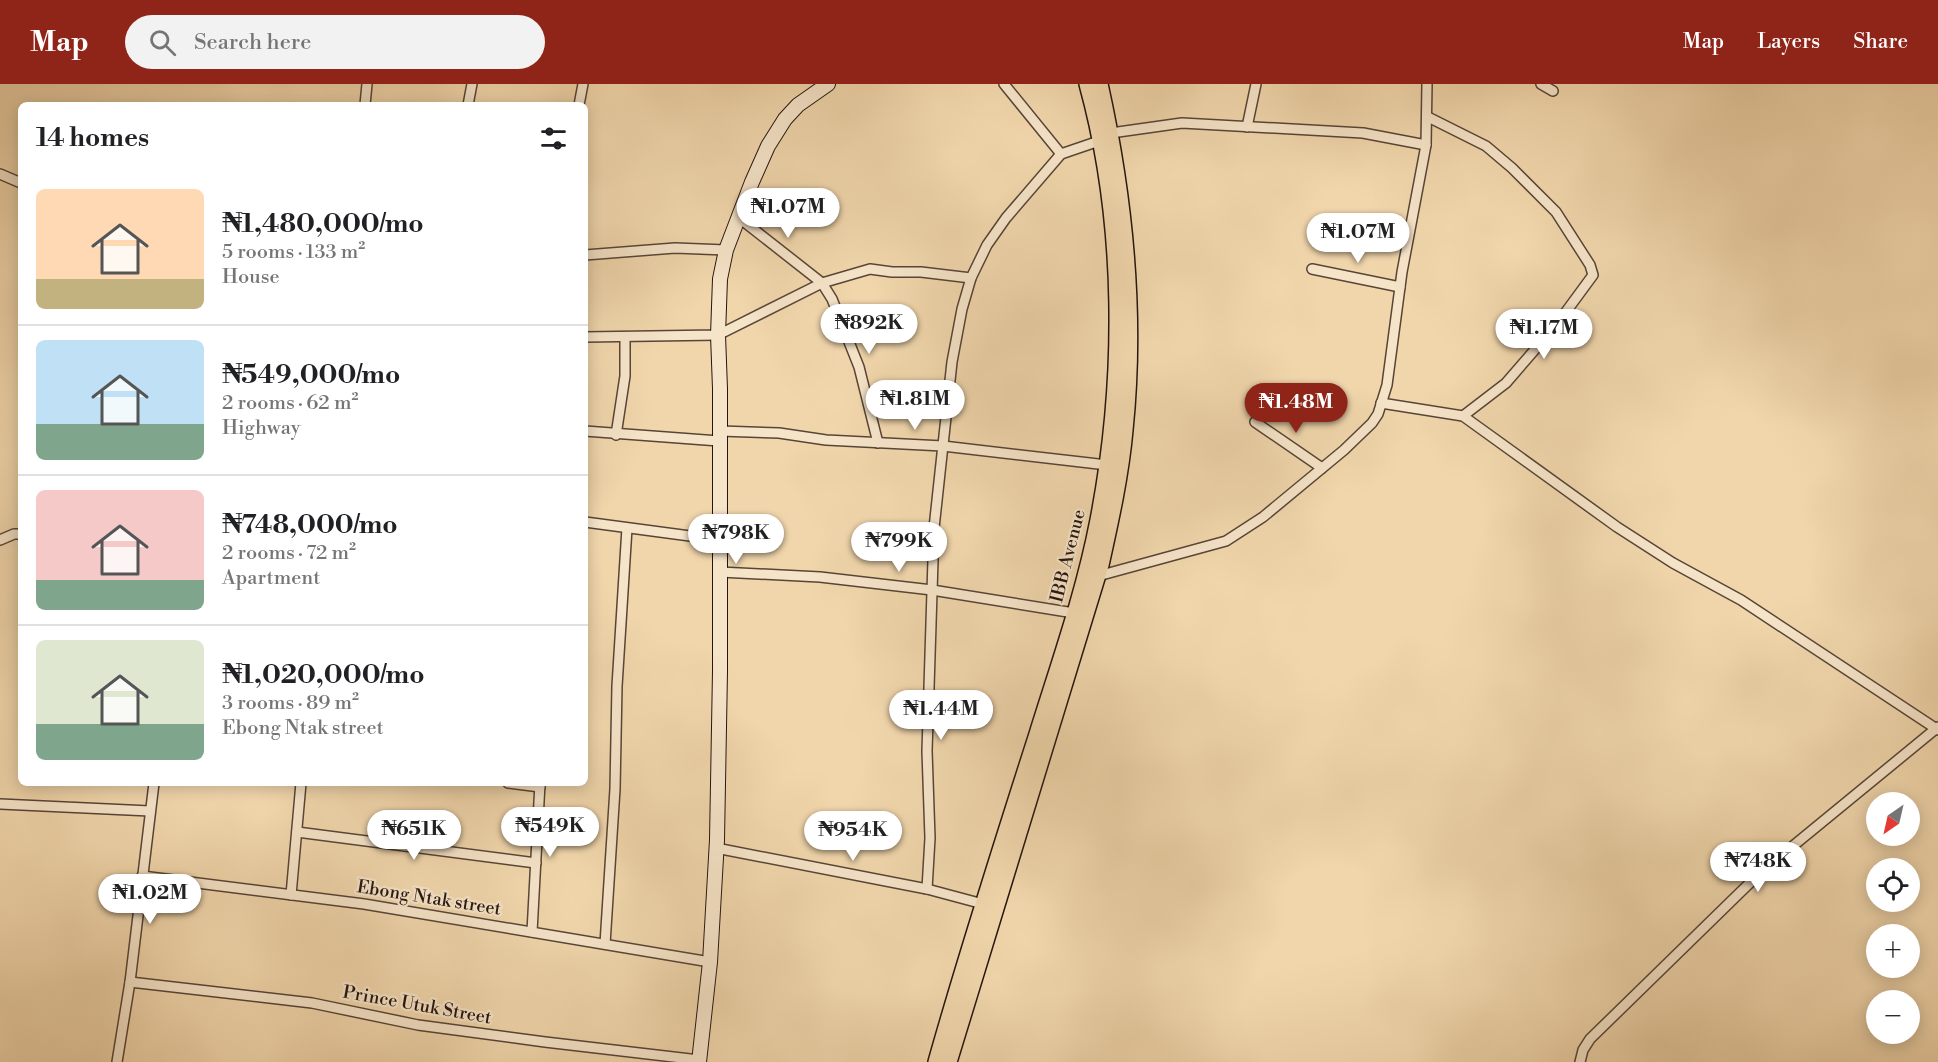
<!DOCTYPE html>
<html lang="en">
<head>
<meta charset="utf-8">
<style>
	body { margin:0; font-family:"Libre Bodoni",serif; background:#f2f2f2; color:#202124; height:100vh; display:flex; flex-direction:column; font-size:22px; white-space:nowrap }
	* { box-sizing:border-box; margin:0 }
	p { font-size:20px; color:#757577 }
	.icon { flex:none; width:33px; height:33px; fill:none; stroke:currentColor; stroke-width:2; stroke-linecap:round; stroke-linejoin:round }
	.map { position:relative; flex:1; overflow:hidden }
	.panel { position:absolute; left:18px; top:18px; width:570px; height:684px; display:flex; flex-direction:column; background:#fff; border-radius:9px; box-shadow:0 3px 15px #0003 }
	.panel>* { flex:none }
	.needle { width:39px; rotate:214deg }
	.tools { position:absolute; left:1866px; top:708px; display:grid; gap:12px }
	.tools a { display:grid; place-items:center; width:54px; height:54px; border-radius:50%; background:#fff; box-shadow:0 3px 15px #0003; font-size:30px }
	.price { position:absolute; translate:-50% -51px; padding:0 14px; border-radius:21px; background:#fff; color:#222; font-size:20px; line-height:39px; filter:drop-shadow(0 2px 3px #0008) }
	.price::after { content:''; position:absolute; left:50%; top:36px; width:18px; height:14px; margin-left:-9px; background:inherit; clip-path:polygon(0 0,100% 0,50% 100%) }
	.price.selected { background:#8f2418; color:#fff }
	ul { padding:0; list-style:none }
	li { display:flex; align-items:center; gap:18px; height:150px; padding:0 18px }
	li+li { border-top:2px solid #e0e0e0 }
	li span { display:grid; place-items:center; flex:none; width:168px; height:120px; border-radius:9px; color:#555 }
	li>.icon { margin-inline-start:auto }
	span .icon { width:72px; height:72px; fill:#fffc; stroke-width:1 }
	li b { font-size:26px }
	h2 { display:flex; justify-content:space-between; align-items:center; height:72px; padding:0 18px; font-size:26px }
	header { display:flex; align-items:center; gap:36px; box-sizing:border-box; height:84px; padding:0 30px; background:#8f2418; color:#fff }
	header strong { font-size:28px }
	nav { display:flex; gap:33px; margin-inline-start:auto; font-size:21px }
	.search { width:420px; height:54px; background:#f2f2f2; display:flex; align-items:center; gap:15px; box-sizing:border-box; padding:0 21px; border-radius:33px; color:#757577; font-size:22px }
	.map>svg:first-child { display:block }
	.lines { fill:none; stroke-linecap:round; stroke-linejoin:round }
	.street-casing { stroke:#574536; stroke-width:12 }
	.secondary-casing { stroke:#24150f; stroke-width:16 }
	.primary-casing { stroke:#24150f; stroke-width:18 }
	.street { stroke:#f6e4c9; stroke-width:9 }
	.secondary { stroke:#f6e4c9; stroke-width:14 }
	.primary { stroke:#f1d6ac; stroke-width:15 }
	.labels { text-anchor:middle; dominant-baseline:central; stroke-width:4.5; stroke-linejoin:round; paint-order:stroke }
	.street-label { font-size:18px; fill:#24150f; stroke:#f6e4c9 }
</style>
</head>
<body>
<header>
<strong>Map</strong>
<div class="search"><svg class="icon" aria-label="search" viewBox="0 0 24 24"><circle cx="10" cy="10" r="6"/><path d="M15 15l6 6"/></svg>Search here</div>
<nav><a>Map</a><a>Layers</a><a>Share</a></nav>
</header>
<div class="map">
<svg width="1938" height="978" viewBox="0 0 1938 978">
	<rect width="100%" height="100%" fill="#f1d6ac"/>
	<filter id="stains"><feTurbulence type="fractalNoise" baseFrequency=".00333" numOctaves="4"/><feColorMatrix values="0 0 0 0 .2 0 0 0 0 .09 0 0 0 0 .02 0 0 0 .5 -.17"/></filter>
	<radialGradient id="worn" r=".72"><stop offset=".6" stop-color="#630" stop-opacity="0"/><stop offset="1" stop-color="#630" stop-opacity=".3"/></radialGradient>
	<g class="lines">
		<g class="street-casing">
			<g id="street">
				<polyline points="1004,0 1061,70"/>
				<polyline points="1541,0 1553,7"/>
				<polyline points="365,21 367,0"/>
				<polyline points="468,21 472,0"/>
				<polyline points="579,21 583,0"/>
				<polyline points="1428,33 1486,62 1512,84 1556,128 1590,181 1593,191 1557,240 1506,299 1463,332"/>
				<polyline points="1247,43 1256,0"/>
				<polyline points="1111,49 1182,39 1363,49 1426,61"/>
				<polyline points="0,90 21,99"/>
				<polyline points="738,133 822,199 832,215 859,283 878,359"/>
				<polyline points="585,171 675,164 726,166"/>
				<polyline points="1312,185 1400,203"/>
				<polyline points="585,253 718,251 822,199 870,185 892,188 921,188 971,194"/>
				<polyline points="1381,319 1463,332 1617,443 1673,479 1741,516 1938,646"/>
				<polyline points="1255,338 1322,384"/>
				<polyline points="585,347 719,357"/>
				<polyline points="720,347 779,349 826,356 943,362 1107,381"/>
				<polyline points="616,351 625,292 625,253"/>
				<polyline points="585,438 720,456"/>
				<polyline points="0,456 14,450 21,450"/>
				<polyline points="720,488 820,493 932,506 1074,529"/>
				<polyline points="1098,492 1226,457 1263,433 1344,366 1372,339 1378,330 1387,301 1402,188 1426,61 1427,0"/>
				<polyline points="508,699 540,703"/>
				<polyline points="0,720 150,727"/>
				<polyline points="297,748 536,779"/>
				<polyline points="716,764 927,805 983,820"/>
				<polyline points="142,792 364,820 710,878"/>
				<polyline points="927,805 930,754 927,667 934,444 952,278 962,225 971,194 987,161 1006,134 1061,70 1099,57"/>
				<polyline points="291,811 301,699"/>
				<polyline points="532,848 540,699"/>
				<polyline points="605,860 615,705 617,602 627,444"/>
				<polyline points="130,898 312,919 418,941 545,958 699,976"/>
				<polyline points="117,978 130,898 154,699"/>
				<polyline points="1580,978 1583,966 1590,955 1760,789 1938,643"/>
			</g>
		</g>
		<g class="secondary-casing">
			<polyline id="secondary" points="699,978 710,878 717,756 720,587 720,305 718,251 720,195 726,166 752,98 768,62 785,35 798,21 828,0"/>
		</g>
		<g class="primary-casing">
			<g id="primary">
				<path d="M936,978C967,868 1002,759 1037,650C1059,579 1084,509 1098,436C1125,296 1125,138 1087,0"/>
				<path d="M949,978L1101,481C1111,436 1121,391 1125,346C1137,230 1125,113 1100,0"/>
			</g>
		</g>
		<use href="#street" class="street"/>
		<use href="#secondary" class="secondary"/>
		<use href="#primary" class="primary"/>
	</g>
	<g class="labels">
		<g class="street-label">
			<text transform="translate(1068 472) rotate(-76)">IBB Avenue</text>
			<text transform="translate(429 814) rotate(9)">Ebong Ntak street</text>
			<text transform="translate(417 921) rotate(10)">Prince Utuk Street</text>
		</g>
	</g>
	<rect width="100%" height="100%" filter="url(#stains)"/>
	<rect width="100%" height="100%" fill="url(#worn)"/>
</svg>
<div class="tools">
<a><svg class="needle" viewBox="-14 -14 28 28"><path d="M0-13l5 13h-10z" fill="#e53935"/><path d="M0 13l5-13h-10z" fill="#757577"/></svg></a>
<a><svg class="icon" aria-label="locate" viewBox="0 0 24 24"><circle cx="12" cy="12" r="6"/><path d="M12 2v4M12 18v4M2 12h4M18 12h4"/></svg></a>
<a>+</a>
<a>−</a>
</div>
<b class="price" style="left:788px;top:155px">₦1.07M</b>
<b class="price" style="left:1358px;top:180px">₦1.07M</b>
<b class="price" style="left:869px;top:271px">₦892K</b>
<b class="price" style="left:1544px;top:276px">₦1.17M</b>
<b class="price" style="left:915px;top:347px">₦1.81M</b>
<b class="price selected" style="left:1296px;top:350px">₦1.48M</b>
<b class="price" style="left:736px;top:481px">₦798K</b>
<b class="price" style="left:899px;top:489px">₦799K</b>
<b class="price" style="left:941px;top:657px">₦1.44M</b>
<b class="price" style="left:550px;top:774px">₦549K</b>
<b class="price" style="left:414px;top:777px">₦651K</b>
<b class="price" style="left:853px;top:778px">₦954K</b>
<b class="price" style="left:1758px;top:809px">₦748K</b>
<b class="price" style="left:150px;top:841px">₦1.02M</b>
<section class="panel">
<h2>14 homes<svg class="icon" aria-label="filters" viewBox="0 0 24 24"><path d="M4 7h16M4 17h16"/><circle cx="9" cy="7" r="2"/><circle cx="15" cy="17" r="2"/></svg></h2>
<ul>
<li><span style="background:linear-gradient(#ffd9b3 75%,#c2b280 0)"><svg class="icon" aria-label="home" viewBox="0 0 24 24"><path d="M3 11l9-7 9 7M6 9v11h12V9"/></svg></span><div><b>₦1,480,000/mo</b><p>5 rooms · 133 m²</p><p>House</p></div></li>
<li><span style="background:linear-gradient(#bfe0f5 70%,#7fa58c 0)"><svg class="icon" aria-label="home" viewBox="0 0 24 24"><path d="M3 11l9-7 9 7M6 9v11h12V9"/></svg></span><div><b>₦549,000/mo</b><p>2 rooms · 62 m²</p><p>Highway</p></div></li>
<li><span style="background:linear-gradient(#f6c9c9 75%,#7fa58c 0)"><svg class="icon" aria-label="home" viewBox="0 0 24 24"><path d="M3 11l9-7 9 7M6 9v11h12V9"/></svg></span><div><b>₦748,000/mo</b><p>2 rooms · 72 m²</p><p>Apartment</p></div></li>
<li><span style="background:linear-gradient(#dfe7d0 70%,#7fa58c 0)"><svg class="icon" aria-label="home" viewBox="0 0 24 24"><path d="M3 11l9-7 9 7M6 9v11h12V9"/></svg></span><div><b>₦1,020,000/mo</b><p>3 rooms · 89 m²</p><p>Ebong Ntak street</p></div></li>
</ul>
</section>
</div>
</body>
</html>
